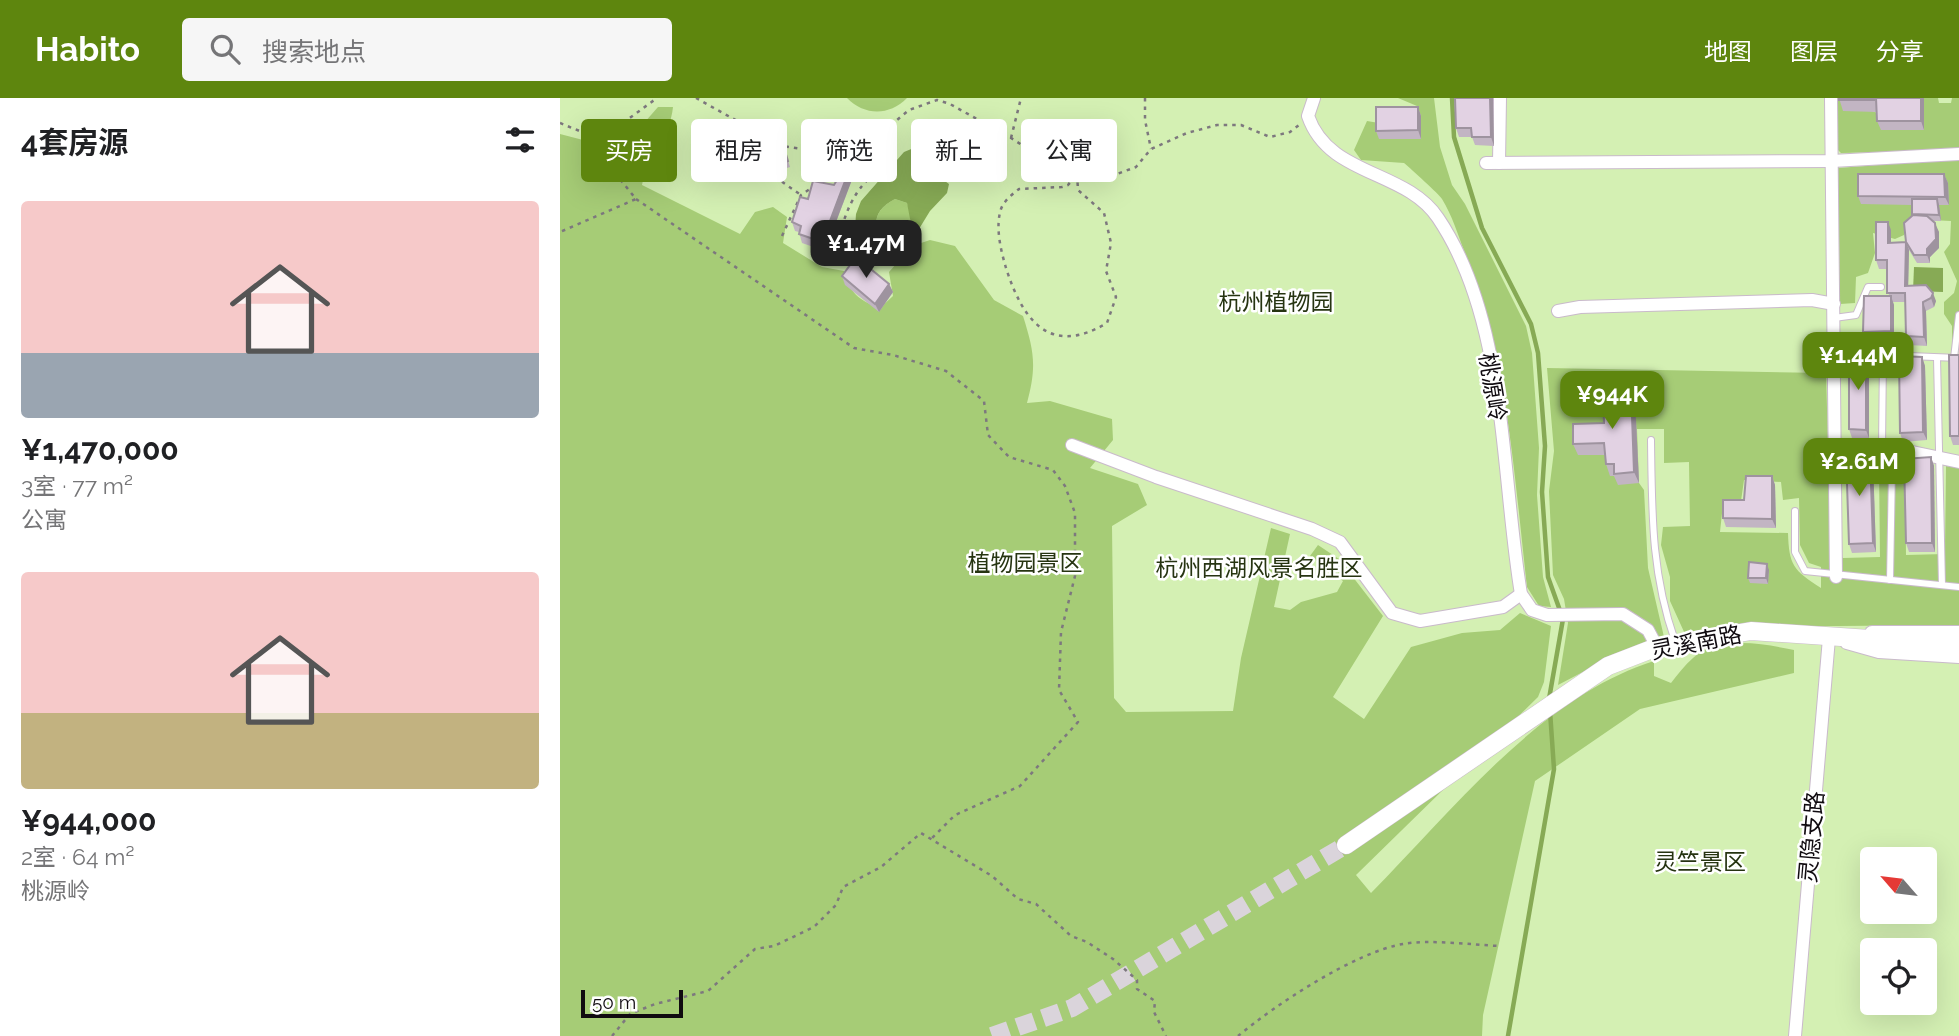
<!DOCTYPE html>
<html lang="zh">
<head>
<meta charset="utf-8">
<style>
	body { margin:0; font-family:Raleway,"Noto Sans SC",sans-serif; background:#f6f6f6; color:#202124; height:100vh; display:flex; flex-direction:column; font-size:26px; white-space:nowrap }
	* { box-sizing:border-box; margin:0 }
	p { font-size:23px; color:#757577 }
	.icon { flex:none; width:38px; height:38px; fill:none; stroke:currentColor; stroke-width:2; stroke-linecap:round; stroke-linejoin:round }
	.map { position:relative; flex:1; overflow:hidden }
	.side { display:flex; flex-direction:column; background:#fff; width:560px }
	.side>* { flex:none }
	.guide { position:absolute; left:21px; top:21px; width:665px; height:63px; display:flex; gap:14px }
	.needle { width:46px; rotate:298deg }
	.controls { position:absolute; left:1300px; top:749px; display:grid; gap:14px }
	.controls a { display:grid; place-items:center; width:77px; height:77px; border-radius:7px; background:#fff; box-shadow:0 7px 28px #0002; font-size:35px }
	.scale { position:absolute; left:21px; bottom:18px; width:102px; box-sizing:border-box; padding-left:7px; border:4px solid #100b10; border-top:0; font-size:19px; line-height:24px; white-space:nowrap; color:#100b10; -webkit-text-stroke:5px #fff; paint-order:stroke }
	.price { position:absolute; translate:-50% -60px; padding:0 16px; border-radius:14px; background:#5e860e; color:#fff; font-size:23px; line-height:46px; filter:drop-shadow(0 2px 4px #0008) }
	.price::after { content:''; position:absolute; left:50%; top:42px; width:21px; height:16px; margin-left:-10px; background:inherit; clip-path:polygon(0 0,100% 0,50% 100%) }
	.price.current { background:#222; color:#fff }
	ul { padding:0; list-style:none }
	li { display:grid; align-content:center; gap:14px; height:371px; padding:0 21px }
	li span { display:grid; place-items:center; height:217px; border-radius:7px; color:#555 }
	li>.icon { margin-inline-start:auto }
	span .icon { width:126px; height:126px; fill:#fffc; stroke-width:1 }
	li b { font-size:30px }
	h2 { display:flex; justify-content:space-between; align-items:center; height:84px; padding:0 21px; font-size:30px }
	.pill { padding:0 24px; border-radius:7px; background:#fff; box-shadow:0 7px 28px #0002; font-size:24px; line-height:63px }
	.pill.current { background:#5e860e; color:#fff }
	header { display:flex; align-items:center; gap:42px; box-sizing:border-box; height:98px; padding:0 35px; background:#5e860e; color:#fff }
	header strong { font-size:33px }
	nav { display:flex; gap:38px; margin-inline-start:auto; font-size:24px }
	.search { width:490px; height:63px; background:#f6f6f6; display:flex; align-items:center; gap:18px; box-sizing:border-box; padding:0 24px; border-radius:7px; color:#757577; font-size:26px }
	main { display:flex; flex:1; min-height:0 }
	.map>svg:first-child { display:block }
	.green { fill:#d4f0b3; fill-rule:evenodd }
	.forest { fill:#a6cc76; fill-rule:evenodd }
	.water { fill:#87aa55 }
	.lines { fill:none; stroke-linecap:round; stroke-linejoin:round }
	.stream { stroke:#87aa55; stroke-width:4.5 }
	.secondary-tunnel { stroke:#dad4db; stroke-width:18; stroke-dasharray:18 9; stroke-linecap:butt }
	.service-casing { stroke:#c9bacb; stroke-width:8 }
	.minor-casing { stroke:#c9bacb; stroke-width:14 }
	.tertiary-casing { stroke:#c9bacb; stroke-width:16 }
	.secondary-casing { stroke:#c9bacb; stroke-width:19 }
	.path { stroke:#7d787e; stroke-width:2.5; stroke-dasharray:3.5 5; stroke-linecap:butt }
	.service { stroke:#fff; stroke-width:6 }
	.minor { stroke:#fff; stroke-width:12 }
	.tertiary { stroke:#fff; stroke-width:14 }
	.secondary { stroke:#fff; stroke-width:18 }
	.wall { fill:#c2b5c3 }
	.shaded-wall { fill:#9e939f }
	.building { fill:#e2d2e3; stroke:#9e939f; stroke-width:2 }
	.labels { text-anchor:middle; dominant-baseline:central; stroke-width:5; stroke-linejoin:round; paint-order:stroke }
	.park-label { font-size:23px; fill:#263411; stroke:#fff }
	.street-label { font-size:23px; fill:#100b10; stroke:#fff }
</style>
</head>
<body>
<header>
<strong>Habito</strong>
<div class="search"><svg class="icon" aria-label="search" viewBox="0 0 24 24"><circle cx="10" cy="10" r="6"/><path d="M15 15l6 6"/></svg>搜索地点</div>
<nav><a>地图</a><a>图层</a><a>分享</a></nav>
</header>
<main>
<section class="side">
<h2>4套房源<svg class="icon" aria-label="filters" viewBox="0 0 24 24"><path d="M4 7h16M4 17h16"/><circle cx="9" cy="7" r="2"/><circle cx="15" cy="17" r="2"/></svg></h2>
<ul>
<li><span style="background:linear-gradient(#f6c9c9 70%,#9aa5b1 0)"><svg class="icon" aria-label="home" viewBox="0 0 24 24"><path d="M3 11l9-7 9 7M6 9v11h12V9"/></svg></span><div><b>¥1,470,000</b><p>3室 · 77 m²</p><p>公寓</p></div></li>
<li><span style="background:linear-gradient(#f6c9c9 65%,#c2b280 0)"><svg class="icon" aria-label="home" viewBox="0 0 24 24"><path d="M3 11l9-7 9 7M6 9v11h12V9"/></svg></span><div><b>¥944,000</b><p>2室 · 64 m²</p><p>桃源岭</p></div></li>
</ul>
</section>
<div class="map">
<svg width="1399" height="938" viewBox="0 0 1399 938">
	<rect width="100%" height="100%" fill="#fef8ff"/>
	<path class="green" d="M0,0H1399V938H0ZM1312,761H1365V814H1312ZM1312,852H1365V905H1312Z"/>
	<g class="forest">
		<path d="M287,0H347C329,18 305,18 287,0Z"/>
		<path d="M838,0H874L880,49L892,87L905,106L966,228L972,255L979,350L977,397L983,479L991,509L979,508L967,489C954,376 948,262 905,155C898,137 892,117 882,101C879,96 851,71 844,65L801,62L794,52L807,23L855,31L857,8Z"/>
		<polygon points="1276,0 1364,32 1364,0 1378,0 1379,5 1391,5 1392,0 1399,0 1399,52 1281,55 1277,51"/>
		<path d="M98,9H113C110,39 88,55 82,87L180,136L195,114L213,109L227,119L223,145L262,169L284,173C290,195 298,202 320,210L333,198L329,174L352,148L370,142L395,148L434,202L463,218C474,253 477,268 467,305L490,303L552,321L553,342L530,370L578,386L587,407L552,428L554,600L566,614L673,613L681,560L711,430L730,436L714,509L730,512L741,504L777,494L783,483L750,458L758,447L779,461L823,518L773,599L804,621L851,549L902,535L940,532L960,515L991,528L984,584L978,599L796,777L811,795C893,712 980,599 1094,563V578L1111,585C1118,576 1125,567 1133,560C1158,537 1205,546 1234,552V575L1080,611L975,683L923,917L922,938H0V36L46,48L56,57Z"/>
		<polygon points="1399,61 1399,252 1392,247 1392,228 1384,216 1384,204 1394,195 1397,183 1384,154 1390,146 1391,123 1351,121 1344,137 1335,141 1313,135 1315,155 1308,175 1296,179 1295,205 1280,206 1278,70"/>
		<path d="M335,101L347,105C354,121 349,137 340,152L319,144C313,124 315,111 335,101Z"/>
		<path d="M987,270L1266,275L1271,452L1283,460L1320,459L1319,368L1322,357L1341,358L1345,365L1346,457L1385,456L1386,368L1399,370V527L1164,529L1125,536L1110,503V479L1101,447L1103,429L1130,428L1129,364L1104,365V331H1077L1079,385L1084,392L1088,470L1104,539L1040,565L998,587L1008,525L1004,501L993,477L989,393L994,353ZM1184,382L1221,384L1223,402L1239,400L1240,447L1249,465L1261,469V490C1233,472 1229,467 1228,435L1160,434L1163,406L1181,403Z"/>
	</g>
	<g class="water">
		<path d="M361,47L369,72L389,86L387,95L370,113L351,144L345,142L351,126L347,105L335,101C315,111 313,124 319,144L340,152C327,163 308,168 293,160L296,116L301,103L344,54Z"/>
		<polygon points="1354,169 1383,170 1383,194 1353,193"/>
	</g>
	<g class="lines">
		<g class="stream">
			<polyline points="892,0 894,39 922,130 971,226 978,255 985,348 982,394 988,479 1003,521 989,601"/>
			<polyline points="948,938 994,671 990,613"/>
		</g>
		<polyline class="secondary-tunnel" points="432,938 512,910 786,747"/>
		<g class="service-casing">
			<g id="service">
				<polyline points="1274,220 1296,217 1308,189 1321,189"/>
				<polyline points="1274,255 1399,260"/>
				<polyline points="1323,257 1322,350 1332,359 1332,371 1330,482"/>
				<polyline points="1377,260 1382,487"/>
				<polyline points="1394,260 1399,217"/>
				<path d="M1091,342C1092,413 1091,475 1115,543"/>
				<polyline points="1235,413 1235,454 1245,473 1399,489"/>
			</g>
		</g>
		<g class="minor-casing">
			<g id="minor">
				<path d="M754,0L748,18C769,79 845,71 878,120C947,222 941,377 961,496L972,512L987,517L1063,516L1088,532L1097,549"/>
				<polyline points="1271,0 1276,479"/>
				<polyline points="926,65 1272,63 1399,56"/>
				<polyline points="939,65 940,0"/>
				<polyline points="998,213 1020,209 1252,202 1274,206"/>
				<polyline points="512,347 596,379 752,431 780,444 832,515 860,523 943,509 961,496"/>
				<polyline points="1275,348 1338,351 1399,364"/>
				<polyline points="1235,938 1269,540"/>
			</g>
		</g>
		<g class="tertiary-casing">
			<g id="tertiary">
				<polyline points="1312,535 1399,535"/>
				<polyline points="1287,544 1319,553 1399,558"/>
			</g>
		</g>
		<g class="secondary-casing">
			<polyline id="secondary" points="786,747 1048,568 1097,549 1191,533 1399,547"/>
		</g>
		<g class="path">
			<polyline points="136,0 222,48 248,52 320,36 349,12 377,2 390,6 451,40 504,74 537,78 557,76 576,69 591,51 627,35 657,27 681,27 710,39 730,34 739,27"/>
			<polyline points="585,0 585,22 591,51"/>
			<polyline points="0,25 22,34 76,101 0,134"/>
			<polyline points="22,34 60,27 97,0"/>
			<polyline points="451,40 461,0"/>
			<path d="M517,76L518,92L544,115L551,145L546,173L556,199L547,225C490,259 463,223 446,170C441,153 435,129 441,111C444,103 452,96 459,91L502,89L508,87Z"/>
			<polyline points="215,79 241,97"/>
			<path d="M259,86C278,77 281,65 283,44"/>
			<polyline points="76,101 294,250 333,257 386,273 424,303 428,337 449,359 493,372 505,388 515,415 515,478 501,534 499,592 518,624 460,688 395,717 372,740"/>
			<polyline points="222,138 241,97 253,89"/>
			<path d="M290,168C267,154 288,104 302,88C312,76 324,67 334,55V45L325,31"/>
			<polyline points="52,938 70,916 95,906 148,893 195,851 214,848 254,829 276,807 283,789 321,769 361,735 432,778 458,801 476,806 511,838 527,844 553,861 577,882 577,891 595,903 594,914 606,938"/>
			<path d="M678,938C715,907 795,854 843,846C871,841 911,847 941,848"/>
		</g>
		<use href="#service" class="service"/>
		<use href="#minor" class="minor"/>
		<use href="#tertiary" class="tertiary"/>
		<use href="#secondary" class="secondary"/>
	</g>
	<g class="wall">
		<polygon points="895,0 933,0 934,48 915,47 912,39 899,39 896,30"/>
		<polygon points="1279,0 1364,0 1364,32 1321,32 1317,23 1317,14 1283,13"/>
		<polygon points="858,9 861,18 861,41 819,41 816,33"/>
		<polygon points="223,46 230,69 212,75 205,53"/>
		<polygon points="308,55 311,64 298,81 293,79 265,153 242,145 239,134 235,133 232,124 248,101 274,87 283,72 279,63"/>
		<polygon points="1384,76 1388,85 1389,107 1379,107 1381,123 1372,123 1379,134 1379,150 1370,159 1370,165 1357,165 1349,152 1348,188 1376,203 1374,209 1366,213 1367,248 1349,247 1346,238 1345,204 1333,204 1334,207 1334,242 1307,243 1303,234 1329,198 1327,171 1319,171 1316,162 1331,132 1331,145 1346,144 1352,118 1352,107 1301,106 1298,98"/>
		<polygon points="282,178 329,186 333,194 319,214 285,187"/>
		<polygon points="1306,255 1309,264 1309,340 1292,340 1289,331"/>
		<polygon points="1399,257 1399,347 1393,347 1390,338"/>
		<polygon points="1362,259 1365,268 1367,342 1343,344 1340,335"/>
		<polygon points="1075,301 1079,385 1058,387 1054,378 1050,378 1046,366 1045,357 1018,357 1013,346 1044,325"/>
		<polygon points="1371,359 1374,368 1375,454 1349,454 1346,445"/>
		<polygon points="1313,363 1316,454 1292,455 1289,446"/>
		<polygon points="1212,378 1215,387 1216,430 1166,429 1163,420"/>
		<polygon points="1209,472 1208,486 1190,485 1188,480"/>
	</g>
	<g class="shaded-wall">
		<polygon points="930,0 933,0 934,48 931,39"/>
		<polygon points="1361,0 1364,0 1364,32 1361,23"/>
		<polygon points="858,9 861,18 861,41 858,32"/>
		<polygon points="308,55 311,64 298,81 295,73"/>
		<polygon points="290,70 293,79 265,153 262,144"/>
		<polygon points="1384,76 1388,85 1389,107 1385,99"/>
		<polygon points="1377,101 1379,107 1381,123 1379,117"/>
		<polygon points="1328,124 1331,132 1331,153 1328,145"/>
		<polygon points="1375,125 1379,134 1379,150 1370,159 1370,165 1367,157 1367,151"/>
		<polygon points="1346,144 1349,152 1348,197 1345,188"/>
		<polygon points="329,186 333,194 319,214 315,206"/>
		<polygon points="1373,195 1376,203 1374,209 1371,200"/>
		<polygon points="1331,198 1334,207 1334,242 1331,233"/>
		<polygon points="1363,204 1366,213 1367,248 1364,239"/>
		<polygon points="1306,255 1309,264 1309,340 1306,332"/>
		<polygon points="1362,259 1365,268 1367,342 1363,334"/>
		<polygon points="1071,290 1075,301 1079,385 1074,374"/>
		<polygon points="1310,355 1313,363 1316,454 1313,445"/>
		<polygon points="1371,359 1374,368 1375,454 1372,445"/>
		<polygon points="1212,378 1215,387 1216,430 1212,421"/>
		<polygon points="1207,466 1209,472 1208,486 1206,480"/>
	</g>
	<g class="building">
		<polygon points="895,0 930,0 931,39 912,39 911,30 896,30"/>
		<rect x="1279" y="0" width="35" height="2"/>
		<polygon points="1316,0 1361,0 1361,23 1317,23"/>
		<polygon points="816,9 858,9 858,32 816,33"/>
		<polygon points="293,45 308,55 295,73 290,70 262,144 239,136 241,128 232,124 240,99 248,101 253,83 274,87 286,67 279,63"/>
		<polygon points="223,46 228,63 210,69 205,53"/>
		<polygon points="1298,76 1384,76 1385,99 1298,98"/>
		<polygon points="1352,101 1377,101 1379,117 1352,116"/>
		<polygon points="1353,117 1367,118 1375,125 1376,141 1367,151 1367,157 1354,157 1346,144 1345,188 1366,187 1373,195 1371,200 1363,204 1364,239 1346,238 1345,195 1327,195 1327,162 1316,162 1316,124 1328,124 1328,145 1346,144 1344,125"/>
		<polygon points="296,159 329,186 315,206 282,178"/>
		<polygon points="1304,198 1331,198 1331,233 1303,234"/>
		<polygon points="1306,255 1306,332 1289,331 1289,256"/>
		<polygon points="1389,257 1399,257 1399,338 1390,338"/>
		<polygon points="1339,258 1362,259 1363,334 1340,335"/>
		<polygon points="1071,290 1074,374 1054,376 1054,366 1046,366 1044,345 1013,346 1013,326 1044,325 1043,292"/>
		<polygon points="1286,355 1310,355 1313,445 1289,446"/>
		<polygon points="1371,359 1372,445 1346,445 1344,361"/>
		<polygon points="1186,378 1212,378 1212,421 1163,420 1163,402 1184,402"/>
		<polygon points="1189,464 1207,466 1206,480 1188,480"/>
	</g>
	<g class="labels">
		<g class="park-label">
			<text x="716" y="203">杭州植物园</text>
			<text x="465" y="464">植物园景区</text>
			<text x="699" y="469">杭州西湖风景名胜区</text>
			<text x="1140" y="763">灵竺景区</text>
		</g>
		<g class="street-label">
			<text transform="translate(933 289) rotate(81)">桃源岭</text>
			<text transform="translate(1136 544) rotate(-11)">灵溪南路</text>
			<text transform="translate(1251 739) rotate(-85)">灵隐支路</text>
		</g>
	</g>
</svg>
<div class="controls">
<a><svg class="needle" viewBox="-14 -14 28 28"><path d="M0-13l5 13h-10z" fill="#e53935"/><path d="M0 13l5-13h-10z" fill="#757577"/></svg></a>
<a><svg class="icon" aria-label="locate" viewBox="0 0 24 24"><circle cx="12" cy="12" r="6"/><path d="M12 2v4M12 18v4M2 12h4M18 12h4"/></svg></a>
</div>
<div class="scale">50 m</div>
<b class="price current" style="left:306px;top:182px">¥1.47M</b>
<b class="price" style="left:1298px;top:294px">¥1.44M</b>
<b class="price" style="left:1052px;top:333px">¥944K</b>
<b class="price" style="left:1299px;top:400px">¥2.61M</b>
<div class="guide">
<a class="pill current">买房</a>
<a class="pill">租房</a>
<a class="pill">筛选</a>
<a class="pill">新上</a>
<a class="pill">公寓</a>
</div>
</div>
</main>
</body>
</html>
